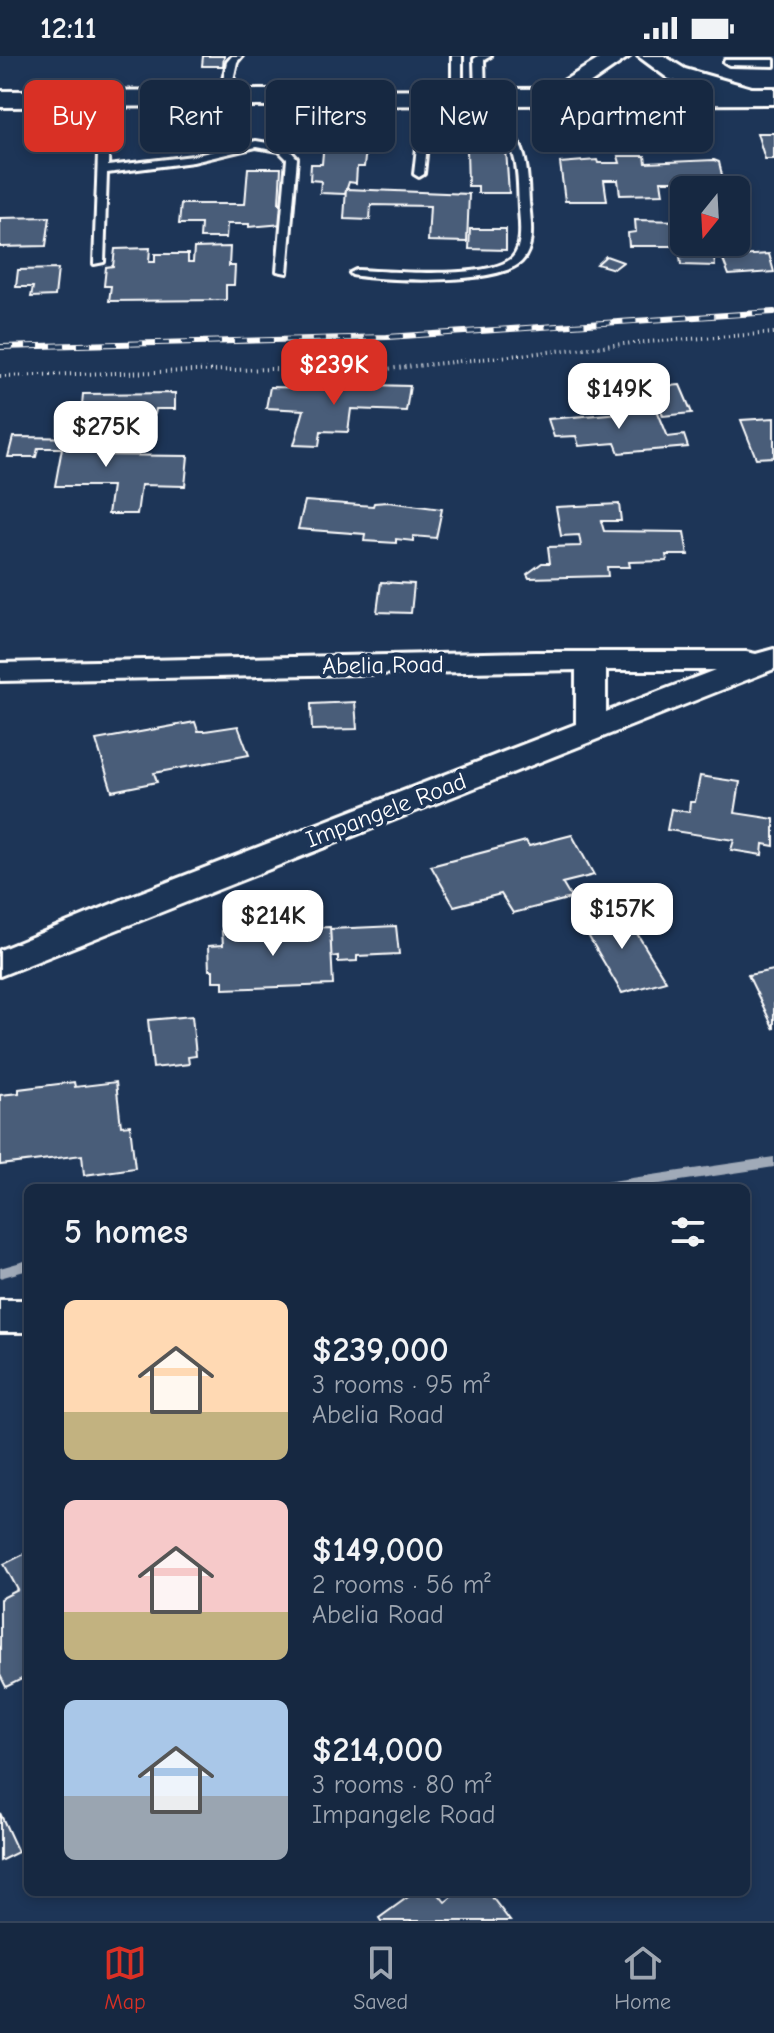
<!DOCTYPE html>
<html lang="en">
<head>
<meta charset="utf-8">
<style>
	body { margin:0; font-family:"Comic Neue",sans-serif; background:#1f3048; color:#f1f3f6; height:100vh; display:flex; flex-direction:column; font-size:30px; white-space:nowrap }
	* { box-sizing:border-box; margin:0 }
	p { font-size:26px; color:#9ea6b1 }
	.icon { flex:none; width:44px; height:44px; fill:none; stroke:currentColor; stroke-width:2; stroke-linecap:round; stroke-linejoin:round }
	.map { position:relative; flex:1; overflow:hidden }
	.panel { position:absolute; left:24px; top:1128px; width:726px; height:712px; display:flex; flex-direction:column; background:#162841; border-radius:12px; box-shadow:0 4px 12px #0003,0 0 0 2px #35445a }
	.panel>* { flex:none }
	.guide { position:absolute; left:24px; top:24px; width:726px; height:72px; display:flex; gap:16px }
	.needle { width:52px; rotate:198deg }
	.tools { position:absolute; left:670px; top:120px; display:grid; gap:16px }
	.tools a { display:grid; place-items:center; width:80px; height:80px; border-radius:12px; background:#162841; box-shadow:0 4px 12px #0003,0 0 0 2px #35445a; font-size:40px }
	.price { position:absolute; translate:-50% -68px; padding:0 18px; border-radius:16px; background:#fff; color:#222; font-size:26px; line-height:52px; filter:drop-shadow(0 2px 4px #0008) }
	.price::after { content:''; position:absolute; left:50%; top:48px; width:24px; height:18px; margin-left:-12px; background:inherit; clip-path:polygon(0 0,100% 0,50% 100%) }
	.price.selected { background:#d93025; color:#fff }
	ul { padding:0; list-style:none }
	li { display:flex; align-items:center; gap:24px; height:200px; padding:0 40px }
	li span { display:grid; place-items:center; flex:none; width:224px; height:160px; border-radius:12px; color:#555 }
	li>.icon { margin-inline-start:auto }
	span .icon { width:96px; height:96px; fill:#fffc; stroke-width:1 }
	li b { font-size:34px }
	h2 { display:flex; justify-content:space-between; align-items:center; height:96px; padding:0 40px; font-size:34px }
	.pill { padding:0 28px; border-radius:12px; background:#162841; box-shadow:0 4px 12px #0003,0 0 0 2px #35445a; font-size:28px; line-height:72px }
	.pill.selected { background:#d93025; color:#fff }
	.status { display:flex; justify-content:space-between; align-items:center; height:56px; padding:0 40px; background:#162841; direction:ltr }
	.status svg { height:22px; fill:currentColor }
	.tabs { display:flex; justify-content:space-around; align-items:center; height:112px; border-top:2px solid #35445a; background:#162841; font-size:22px; color:#9ea6b1 }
	.tabs a { display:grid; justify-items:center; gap:4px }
	.tabs .selected { color:#d93025 }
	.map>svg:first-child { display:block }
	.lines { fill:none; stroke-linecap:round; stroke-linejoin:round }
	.stream { fill:#a0aab8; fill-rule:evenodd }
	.building { fill:#4a5d79; stroke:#fff; stroke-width:2 }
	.service-casing { stroke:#fff; stroke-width:6 }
	.minor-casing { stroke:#fff; stroke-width:6 }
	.tertiary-casing { stroke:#fff; stroke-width:6 }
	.path { stroke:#fff; stroke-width:4; stroke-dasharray:1 4; stroke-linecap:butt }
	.service { fill:#1d3557; fill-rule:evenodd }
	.minor { fill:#1d3557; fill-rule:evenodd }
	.tertiary { fill:#1d3557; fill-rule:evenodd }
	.rail-casing { stroke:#fff; stroke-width:6 }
	.rail { stroke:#1d3557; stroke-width:4; stroke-dasharray:13; stroke-linecap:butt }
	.labels { text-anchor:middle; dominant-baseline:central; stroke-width:8; stroke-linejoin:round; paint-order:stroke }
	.street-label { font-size:24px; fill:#fff; stroke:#1d3557 }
</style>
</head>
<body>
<div class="status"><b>12:11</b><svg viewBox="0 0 49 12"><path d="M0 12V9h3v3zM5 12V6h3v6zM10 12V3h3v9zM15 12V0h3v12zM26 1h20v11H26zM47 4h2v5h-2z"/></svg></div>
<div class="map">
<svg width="774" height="1865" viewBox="0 0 774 1865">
	<rect width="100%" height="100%" fill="#1d3557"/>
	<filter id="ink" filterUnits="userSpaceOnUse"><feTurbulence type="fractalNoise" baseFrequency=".0125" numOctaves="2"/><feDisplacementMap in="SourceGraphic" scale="16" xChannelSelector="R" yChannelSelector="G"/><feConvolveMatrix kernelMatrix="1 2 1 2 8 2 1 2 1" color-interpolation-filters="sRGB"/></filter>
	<g filter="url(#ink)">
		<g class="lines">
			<g class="stream">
				<polygon points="774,1101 774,1111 633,1132 592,1132 593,1128 598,1127"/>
				<polygon points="28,1204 28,1214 0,1222 0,1212"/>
			</g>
		</g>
		<g class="building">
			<polygon points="203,0 224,0 223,10 202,10"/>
			<polygon points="757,77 774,77 774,103 765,103"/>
			<polygon points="324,85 358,85 358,92 366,92 364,111 357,111 356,127 349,126 345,138 320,137 321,125 310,124 311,108 322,108"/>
			<polygon points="467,94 506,94 509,137 478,137 478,130 468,130"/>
			<polygon points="618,100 645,100 646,107 714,104 719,106 724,128 719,128 721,134 684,134 684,137 682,125 661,125 663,138 620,139 618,124 604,124 607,145 565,145 560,107 597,104 598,107 620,107"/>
			<polygon points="248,112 281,112 279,147 284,147 283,168 249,171 249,168 227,168 226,182 200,182 201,168 179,168 181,148 245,148"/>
			<polygon points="346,133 469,138 467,186 428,185 430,150 371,149 370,164 344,163"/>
			<polygon points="50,161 46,190 0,191 0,162"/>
			<polygon points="635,164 684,165 684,186 696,186 696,190 629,190 628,177 636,176"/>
			<polygon points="470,173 506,173 506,194 469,193"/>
			<polygon points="230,191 229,210 235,210 234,229 226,229 226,244 109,245 111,230 104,230 106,211 113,210 115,193 150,192 149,206 155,206 155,198 188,198 188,206 193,206 194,192"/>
			<polygon points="769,198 774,216 729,219 722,201"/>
			<polygon points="606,200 623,206 614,213 597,208"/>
			<polygon points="680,200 714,201 715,210 681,209"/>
			<polygon points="58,213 55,240 31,241 33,231 16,231 18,214"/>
			<polygon points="372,329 410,330 406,355 351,353 348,376 321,375 319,390 294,389 304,354 266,352 270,331 372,333"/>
			<polygon points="680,329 692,357 663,360 660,351 627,354 620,334"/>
			<polygon points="175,337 175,353 156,353 155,358 81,360 83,338"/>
			<polygon points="657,354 668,381 684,379 688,391 619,397 615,387 579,390 576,380 554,381 548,363"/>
			<polygon points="774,362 774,401 756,402 741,364"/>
			<polygon points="13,381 100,382 97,399 188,400 185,430 141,429 137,458 108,458 112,430 55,430 62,392 38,392 36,401 8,401"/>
			<polygon points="305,445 373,450 374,447 388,446 442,453 436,482 413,480 413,485 396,483 396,487 364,485 365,478 298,473"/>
			<polygon points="619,448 621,465 601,465 604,475 684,476 688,499 666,499 667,505 629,506 630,511 607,511 608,520 529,522 527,518 542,507 550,507 548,491 581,490 579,479 561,480 556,451"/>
			<polygon points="381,526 414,528 411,557 377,556"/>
			<polygon points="355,646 357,673 312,674 311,648"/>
			<polygon points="195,666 198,675 205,675 238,670 249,699 154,717 157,726 112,735 96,684"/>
			<polygon points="700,720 740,726 735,757 774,763 774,790 763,788 762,799 731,794 734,784 667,774 671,753 689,756 690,746 695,746"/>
			<polygon points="572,779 594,819 562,827 571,842 513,857 501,838 454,850 431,810 526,785 529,790"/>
			<polygon points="622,853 666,925 622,937 579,864"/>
			<polygon points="396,870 399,898 357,900 357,905 338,906 338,900 331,901 330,873"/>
			<polygon points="330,871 333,929 223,933 223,925 213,925 213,914 209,914 208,890 223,889 222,875"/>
			<polygon points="774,914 774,973 748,919"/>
			<polygon points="192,960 196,1000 188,1001 189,1008 153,1012 148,964"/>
			<polygon points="74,1026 75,1031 116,1026 121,1070 130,1069 135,1112 84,1119 82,1099 0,1109 0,1039 19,1037 19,1033"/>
			<polygon points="28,1496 28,1620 6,1631 0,1619 0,1543 18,1534 4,1508"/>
			<polygon points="0,1757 18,1796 0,1805"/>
			<polygon points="415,1836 437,1836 445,1846 459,1836 488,1836 510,1865 381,1865 379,1862"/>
		</g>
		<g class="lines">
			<g class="service-casing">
				<g id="service">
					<polygon points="232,0 242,0 237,6 229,42 224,45 219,42 227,6"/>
					<polygon points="452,0 462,0 462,41 457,44 452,41"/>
					<polygon points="478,0 491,0 484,4 485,41 480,44 475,41 474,3"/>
					<polygon points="725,4 774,4 774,10 729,9 724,6"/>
					<polygon points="568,37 573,40 577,84 572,87 567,84 563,40"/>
					<path d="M423,39L432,41L428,83L519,87C528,104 528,127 529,147C531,165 535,192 521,206C497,229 385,225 352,219L350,217L356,214C389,215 490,225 513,201C523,189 520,167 519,153C518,134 519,109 511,92L427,89L424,118L419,121L414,118Z"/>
					<polygon points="98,41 103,44 109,72 108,110 193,100 256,85 286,90 297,102 287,217 277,215 287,103 279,95 256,91 193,106 107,117 104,206 94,208 99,72 93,44"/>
				</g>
			</g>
			<g class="minor-casing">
				<g id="minor">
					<polygon points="604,0 630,0 579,35 576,45 560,45 557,40 560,27"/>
					<polygon points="638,0 664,0 685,13 762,35 765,40 754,47 669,23"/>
					<path d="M774,593V613L0,920V894L124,843L576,668V614L0,625V607L536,596H746L756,598ZM606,614H715L606,656Z"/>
					<rect x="0" y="1244" width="28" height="32"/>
				</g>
			</g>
			<g class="tertiary-casing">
				<polygon id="tertiary" points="774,32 774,48 0,51 0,35"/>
			</g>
			<polyline class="path" points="0,320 273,313 349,317 633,287 774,277"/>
			<use href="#service" class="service"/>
			<use href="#minor" class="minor"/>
			<use href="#tertiary" class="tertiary"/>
			<g class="rail-casing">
				<polyline id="rail" points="0,291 387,281 774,256"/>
			</g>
			<use href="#rail" class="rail"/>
		</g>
	</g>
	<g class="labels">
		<g class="street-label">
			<text transform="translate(383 609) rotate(-1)">Abelia Road</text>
			<text transform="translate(386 754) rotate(-21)">Impangele Road</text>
		</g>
	</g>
</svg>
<div class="tools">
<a><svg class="needle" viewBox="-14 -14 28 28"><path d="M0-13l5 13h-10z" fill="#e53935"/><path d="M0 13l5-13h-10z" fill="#9ea6b1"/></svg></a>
</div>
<b class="price selected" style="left:334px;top:351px">$239K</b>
<b class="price" style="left:619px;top:375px">$149K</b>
<b class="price" style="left:106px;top:413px">$275K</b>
<b class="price" style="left:622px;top:895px">$157K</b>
<b class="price" style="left:273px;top:902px">$214K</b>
<div class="guide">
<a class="pill selected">Buy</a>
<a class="pill">Rent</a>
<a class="pill">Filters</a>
<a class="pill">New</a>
<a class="pill">Apartment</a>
</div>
<section class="panel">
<h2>5 homes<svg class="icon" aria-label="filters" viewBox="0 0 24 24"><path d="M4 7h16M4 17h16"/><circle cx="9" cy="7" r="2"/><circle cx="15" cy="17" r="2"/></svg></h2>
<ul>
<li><span style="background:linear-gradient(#ffd9b3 70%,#c2b280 0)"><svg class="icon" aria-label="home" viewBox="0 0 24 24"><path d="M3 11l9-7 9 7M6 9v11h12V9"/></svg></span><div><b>$239,000</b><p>3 rooms · 95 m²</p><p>Abelia Road</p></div></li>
<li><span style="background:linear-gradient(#f6c9c9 70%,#c2b280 0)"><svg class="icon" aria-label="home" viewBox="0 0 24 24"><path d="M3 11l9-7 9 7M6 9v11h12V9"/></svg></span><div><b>$149,000</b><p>2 rooms · 56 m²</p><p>Abelia Road</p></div></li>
<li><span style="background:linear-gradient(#a9c7e8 60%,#9aa5b1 0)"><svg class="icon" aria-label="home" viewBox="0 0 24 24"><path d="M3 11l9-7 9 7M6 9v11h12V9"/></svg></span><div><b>$214,000</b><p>3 rooms · 80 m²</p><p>Impangele Road</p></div></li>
</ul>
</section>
</div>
<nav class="tabs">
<a class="selected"><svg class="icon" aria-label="map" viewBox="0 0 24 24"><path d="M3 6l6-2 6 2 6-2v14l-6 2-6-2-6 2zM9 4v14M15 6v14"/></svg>Map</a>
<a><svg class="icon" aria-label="saved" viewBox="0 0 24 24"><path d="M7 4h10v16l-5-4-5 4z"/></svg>Saved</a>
<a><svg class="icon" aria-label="home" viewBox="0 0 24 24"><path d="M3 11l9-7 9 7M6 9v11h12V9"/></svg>Home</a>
</nav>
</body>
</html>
